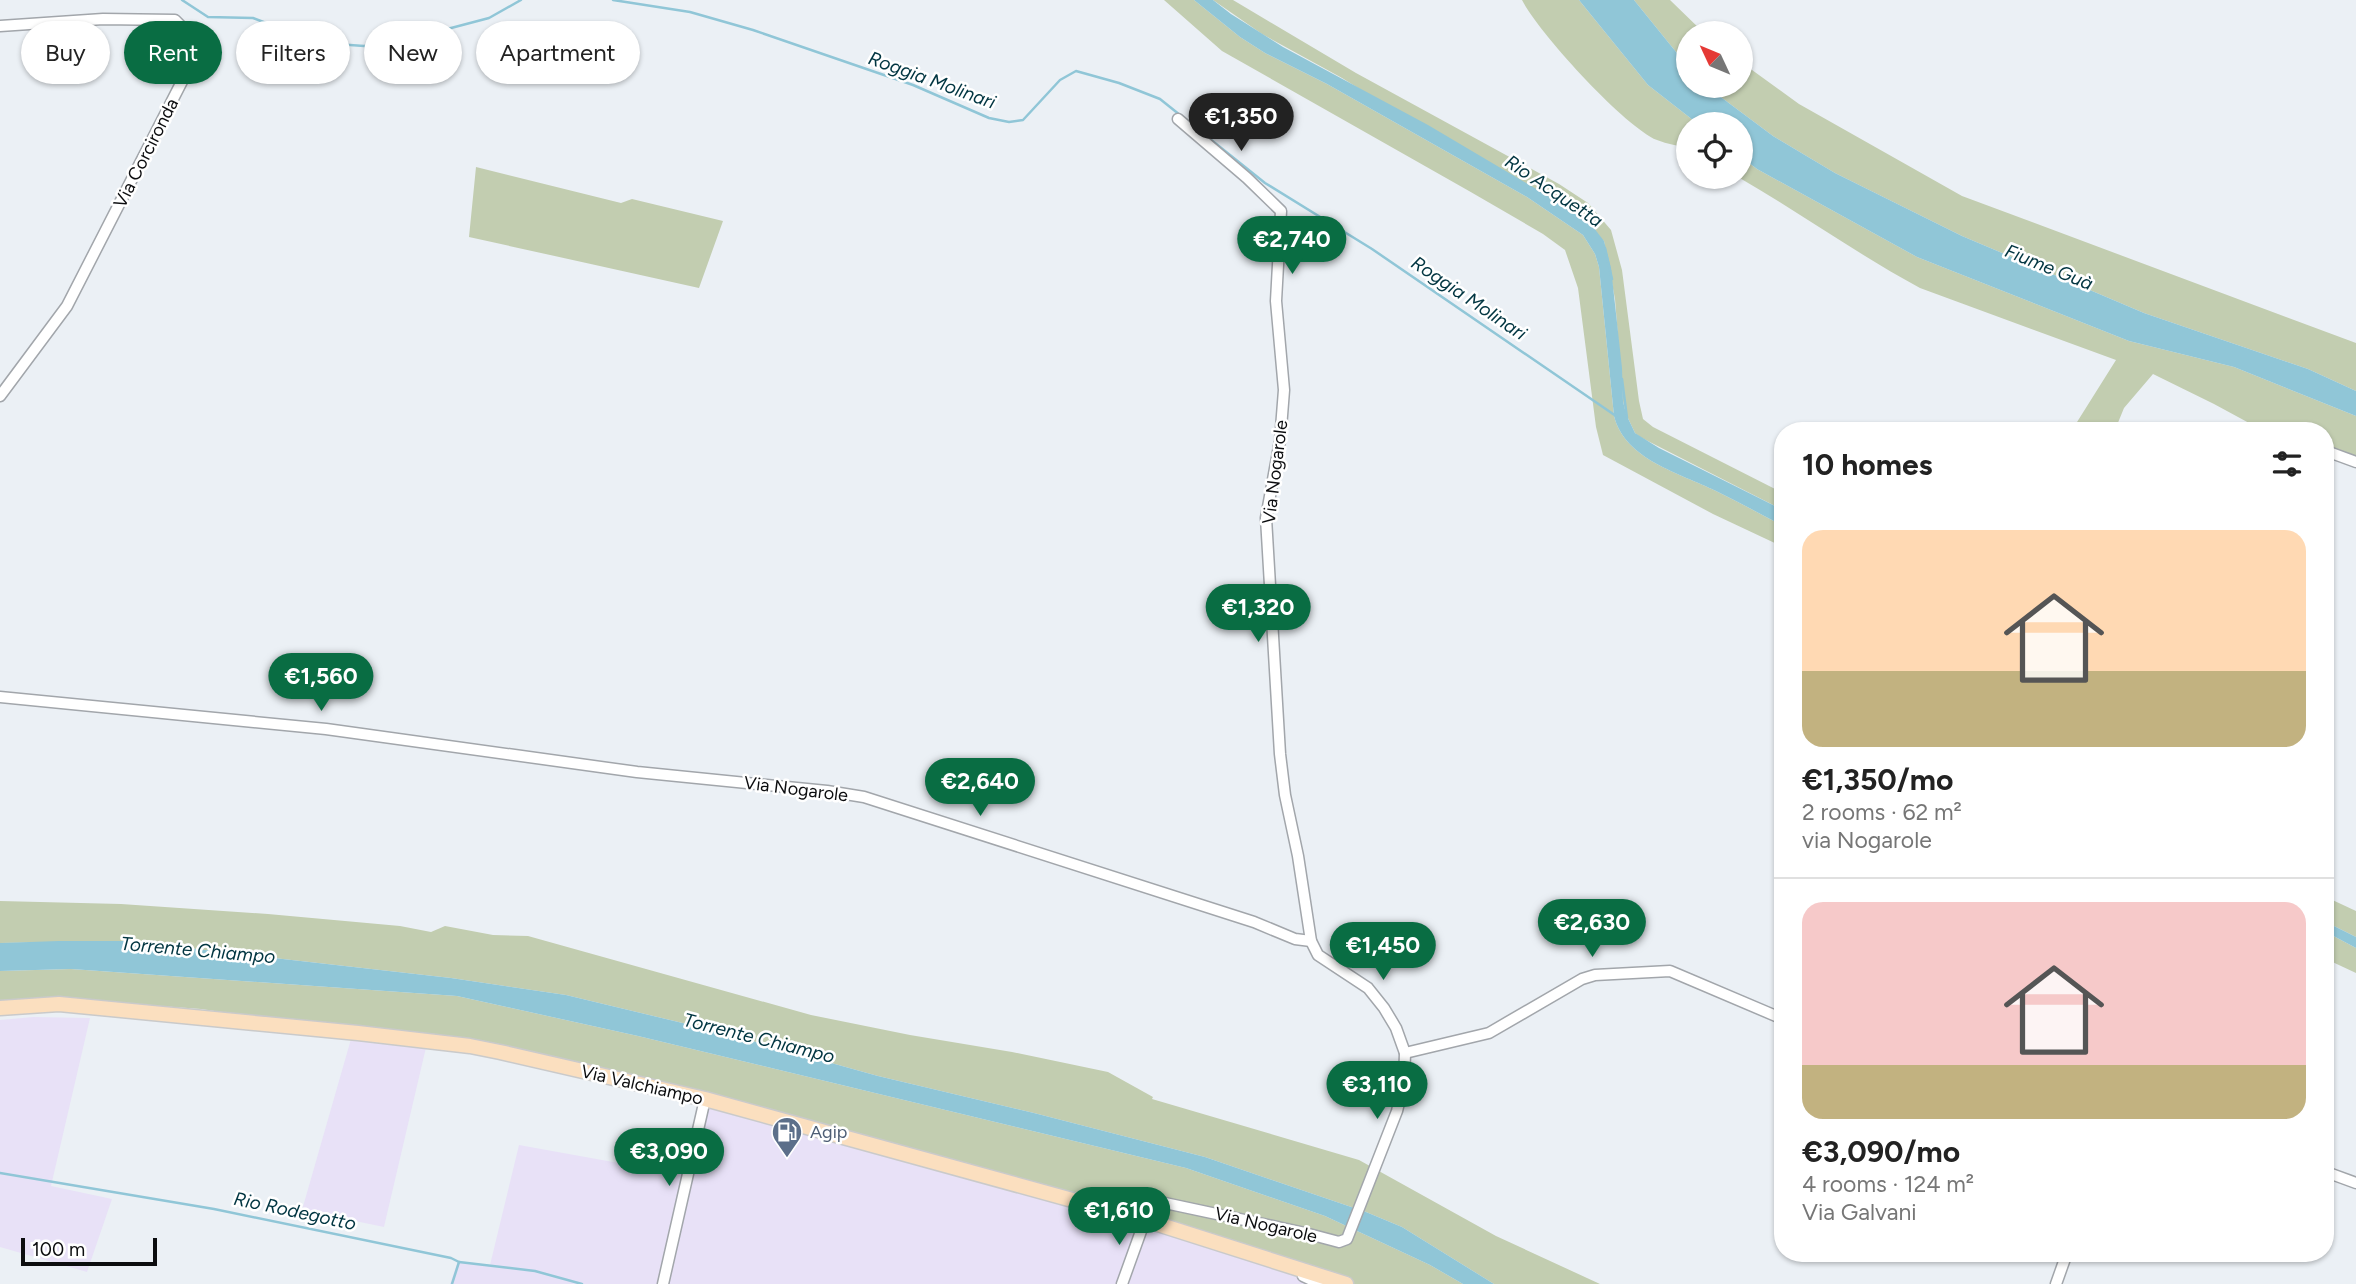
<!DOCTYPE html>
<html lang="en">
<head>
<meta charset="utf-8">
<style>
	body { margin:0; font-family:Figtree,sans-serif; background:#f2f2f2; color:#222; height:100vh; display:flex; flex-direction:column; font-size:26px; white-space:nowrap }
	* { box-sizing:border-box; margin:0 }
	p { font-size:23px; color:#767676 }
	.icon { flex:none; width:38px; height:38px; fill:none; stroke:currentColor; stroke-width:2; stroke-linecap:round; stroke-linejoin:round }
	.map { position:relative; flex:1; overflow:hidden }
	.details { position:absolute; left:1774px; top:422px; width:560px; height:840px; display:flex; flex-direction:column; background:#fff; border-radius:28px; box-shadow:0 2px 5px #0004 }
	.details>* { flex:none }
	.top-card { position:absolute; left:21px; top:21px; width:665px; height:63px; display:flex; gap:14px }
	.needle { width:46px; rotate:314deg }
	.controls { position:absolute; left:1676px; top:21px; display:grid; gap:14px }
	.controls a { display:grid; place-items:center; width:77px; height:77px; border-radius:50%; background:#fff; box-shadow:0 2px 5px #0004; font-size:35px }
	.scale { position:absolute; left:21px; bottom:18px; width:136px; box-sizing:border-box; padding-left:7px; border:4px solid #0c0d0f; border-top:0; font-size:19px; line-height:24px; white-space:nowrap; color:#0c0d0f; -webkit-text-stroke:5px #fff; paint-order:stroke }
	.price { position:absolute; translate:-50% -60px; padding:0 16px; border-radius:24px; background:#096d43; color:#fff; font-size:23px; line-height:46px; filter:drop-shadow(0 2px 4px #0008) }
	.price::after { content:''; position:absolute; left:50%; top:42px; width:21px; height:16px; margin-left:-10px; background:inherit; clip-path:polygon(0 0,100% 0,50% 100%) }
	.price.active { background:#222; color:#fff }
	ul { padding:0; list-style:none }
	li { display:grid; align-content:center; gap:14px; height:371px; padding:0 28px }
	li+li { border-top:2px solid #e0e0e0 }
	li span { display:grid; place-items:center; height:217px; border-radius:21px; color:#555 }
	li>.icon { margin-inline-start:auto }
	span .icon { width:126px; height:126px; fill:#fffc; stroke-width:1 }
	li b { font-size:30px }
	h2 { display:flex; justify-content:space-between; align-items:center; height:84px; padding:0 28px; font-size:30px }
	.chip { padding:0 24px; border-radius:32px; background:#fff; box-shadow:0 2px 5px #0004; font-size:24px; line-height:63px }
	.chip.active { background:#096d43; color:#fff }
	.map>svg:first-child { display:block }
	.industrial { fill:#e8e1f7 }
	.green { fill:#c2cdb0 }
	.water { fill:#90c6d7 }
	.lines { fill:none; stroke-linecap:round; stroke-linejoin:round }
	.stream { stroke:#90c6d7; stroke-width:2.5 }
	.minor-casing { stroke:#a2a6ab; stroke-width:13 }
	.major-casing { stroke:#cacaca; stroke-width:17 }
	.minor { stroke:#fff; stroke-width:10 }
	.major { stroke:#fbdfbf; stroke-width:14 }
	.labels { text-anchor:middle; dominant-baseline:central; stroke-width:5; stroke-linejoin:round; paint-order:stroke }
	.street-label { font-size:18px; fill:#0c0d0f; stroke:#fff }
	.service-label { font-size:18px; fill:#4e5e75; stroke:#fff; text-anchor:start }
	.water-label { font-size:19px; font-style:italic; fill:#013541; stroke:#fff }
</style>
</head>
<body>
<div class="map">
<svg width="2356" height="1284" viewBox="0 0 2356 1284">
	<rect width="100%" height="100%" fill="#ebf0f5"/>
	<g class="industrial">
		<polygon points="33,1017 90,1018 51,1186 112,1199 87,1272 0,1247 0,1020"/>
		<polygon points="353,1032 428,1039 384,1227 302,1210"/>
		<polygon points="703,1101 1351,1284 450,1284 458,1261 490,1265 519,1145 685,1175"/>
	</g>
	<g class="green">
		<path d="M1164,0H1194L1240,37L1265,53L1327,84L1527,197L1583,235L1595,254L1599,267L1614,416C1625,460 1680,473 1716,491C1738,502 1761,514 1783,526V547L1713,514L1603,455L1596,427L1578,288L1565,250L1543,234L1469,191L1222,51Z"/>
		<polygon points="1213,0 1233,0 1356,73 1559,184 1588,203 1611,230 1622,270 1639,401 1643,419 1653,427 1783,493 1783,510 1640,437 1635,433 1626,414 1623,401 1615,299 1604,241 1342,78 1262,34"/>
		<path d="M1522,0H1579L1648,85L1698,124H1689V148C1679,146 1667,144 1657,140C1624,126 1539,33 1522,0Z"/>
		<polygon points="1634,0 1670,0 1704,33 1689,33 1689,68"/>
		<polygon points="1741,62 1799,104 1962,196 2356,343 2356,391 2308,369 2144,313 1962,236 1835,173 1773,136 1706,86 1741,86"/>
		<path d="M1741,157L1757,169L1917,257L2129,341L2234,367L2356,416V467L2326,456V430H2262L2214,404L2153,374L2124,408L2115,430H2072L2116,360L1920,288C1857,254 1799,212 1738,177H1741Z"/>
		<polygon points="476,167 621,203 632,199 723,221 699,288 469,237"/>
		<polygon points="2326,897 2356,911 2356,937 2326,922"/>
		<polygon points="0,901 121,904 268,914 400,926 431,932 445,926 493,935 528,936 811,1015 910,1035 1012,1052 1108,1072 1153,1097 1152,1099 1359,1160 1496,1236 1600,1284 1494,1284 1402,1227 1366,1212 1205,1157 1034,1113 878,1076 720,1032 566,995 451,978 125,941 0,943"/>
		<polygon points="2326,932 2356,948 2356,973 2326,959"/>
		<polygon points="71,969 457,996 638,1036 1186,1168 1325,1216 1430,1265 1463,1284 1351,1284 569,1063 201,1009 105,1002 0,1003 0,971"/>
	</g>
	<g class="water">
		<path d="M1194,0H1213L1231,14L1283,47L1428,125L1587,219L1604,241L1611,268L1622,368L1623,401L1626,414L1635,433L1659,448L1783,510V526C1761,514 1738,502 1716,491C1680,473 1625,460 1614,416L1599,267L1595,254L1583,235L1527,197L1327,84L1265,53L1240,37Z"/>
		<polygon points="1579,0 1634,0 1689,68 1689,86 1706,86 1773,136 1835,173 1962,236 2144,313 2308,369 2356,391 2356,416 2234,367 2129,341 1917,257 1757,169 1741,157 1741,124 1698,124 1648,85"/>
		<polygon points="2326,922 2356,937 2356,948 2326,932"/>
		<polygon points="59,941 125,941 451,978 566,995 720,1032 878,1076 1034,1113 1205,1157 1366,1212 1402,1227 1494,1284 1463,1284 1430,1265 1325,1216 1186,1168 638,1036 457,996 71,969 0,971 0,943"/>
	</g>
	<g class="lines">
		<g class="stream">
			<polyline points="182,0 208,17 253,18 282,29 308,42 364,46 398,42 489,18 521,0"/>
			<polyline points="613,0 690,12 753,30 913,85 989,118 1009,122 1023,120 1060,80 1076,71 1119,83 1160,99 1265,183 1372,249 1616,416"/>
			<polyline points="1605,248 1612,279"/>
			<polyline points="1622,379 1627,418"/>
			<polyline points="0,1173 214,1209 451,1258 459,1262 535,1271 582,1284"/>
			<polyline points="452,1284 459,1262"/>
		</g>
		<g class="minor-casing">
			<g id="minor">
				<polyline points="0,26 103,19 175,20 190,35 196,54 67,306 0,396"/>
				<polyline points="2326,451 2356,462"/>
				<polyline points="0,697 326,729 637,772 827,791 864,797 1254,922 1295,939 1311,941"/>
				<polyline points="1405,1053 1489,1033 1582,979 1595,975 1670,971 1783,1019"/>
				<polyline points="2326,1172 2356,1183"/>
				<polyline points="1100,1208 1109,1197 1123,1194 1305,1233 1339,1242 1347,1239 1397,1111 1404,1082 1405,1053 1396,1028 1384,1008 1368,988 1318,955 1311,941 1298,856 1285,795 1280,754 1266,518 1280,441 1284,390 1276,301 1281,211 1247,178 1178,119"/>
				<polyline points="1303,1276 1320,1284"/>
				<polyline points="663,1284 705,1099"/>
				<polyline points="1122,1284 1145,1220"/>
				<polyline points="2056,1284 2067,1253"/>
			</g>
		</g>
		<g class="major-casing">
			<polyline id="major" points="0,1008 59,1004 358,1033 470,1046 500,1052 705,1099 1145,1220 1346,1284"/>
		</g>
		<use href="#minor" class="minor"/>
		<use href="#major" class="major"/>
	</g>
	<defs>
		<g id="fuel-pin" transform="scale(1.575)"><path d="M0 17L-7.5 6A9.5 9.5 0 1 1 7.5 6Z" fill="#5c6f8a" stroke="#fff"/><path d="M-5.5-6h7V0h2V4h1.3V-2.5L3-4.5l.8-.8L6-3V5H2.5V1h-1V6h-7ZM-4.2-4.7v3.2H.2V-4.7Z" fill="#fff"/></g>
	</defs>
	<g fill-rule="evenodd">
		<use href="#fuel-pin" x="787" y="1132"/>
	</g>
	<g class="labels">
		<g class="street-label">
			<text transform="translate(146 153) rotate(-63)">Via Corcironda</text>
			<text transform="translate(1275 472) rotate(-83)">Via Nogarole</text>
			<text transform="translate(796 789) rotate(7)">Via Nogarole</text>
			<text transform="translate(642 1085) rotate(13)">Via Valchiampo</text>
			<text transform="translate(1266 1225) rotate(13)">Via Nogarole</text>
		</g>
		<g class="service-label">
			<text x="810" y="1132">Agip</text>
		</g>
		<g class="water-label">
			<text transform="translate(932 80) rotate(20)">Roggia Molinari</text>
			<text transform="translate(1554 191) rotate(34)">Rio Acquetta</text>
			<text transform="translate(2049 267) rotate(22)">Fiume Guà</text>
			<text transform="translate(1469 298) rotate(34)">Roggia Molinari</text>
			<text transform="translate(198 950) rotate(5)">Torrente Chiampo</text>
			<text transform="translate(759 1038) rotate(14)">Torrente Chiampo</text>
			<text transform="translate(295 1211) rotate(12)">Rio Rodegotto</text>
		</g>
	</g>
</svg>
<div class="controls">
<a><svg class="needle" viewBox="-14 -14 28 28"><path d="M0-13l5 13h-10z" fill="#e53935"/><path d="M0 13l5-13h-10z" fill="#767676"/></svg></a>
<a><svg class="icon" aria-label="locate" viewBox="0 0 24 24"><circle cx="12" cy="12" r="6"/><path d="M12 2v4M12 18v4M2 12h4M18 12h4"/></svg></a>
</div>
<div class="scale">100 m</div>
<b class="price active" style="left:1241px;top:153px">€1,350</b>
<b class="price" style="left:1292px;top:276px">€2,740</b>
<b class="price" style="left:1258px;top:644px">€1,320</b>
<b class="price" style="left:321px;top:713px">€1,560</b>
<b class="price" style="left:980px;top:818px">€2,640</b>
<b class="price" style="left:1592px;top:959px">€2,630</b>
<b class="price" style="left:1383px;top:982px">€1,450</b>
<b class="price" style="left:1377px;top:1121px">€3,110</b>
<b class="price" style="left:669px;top:1188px">€3,090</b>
<b class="price" style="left:1119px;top:1247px">€1,610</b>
<div class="top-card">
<a class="chip">Buy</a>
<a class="chip active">Rent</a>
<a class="chip">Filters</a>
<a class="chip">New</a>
<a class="chip">Apartment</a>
</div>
<section class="details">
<h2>10 homes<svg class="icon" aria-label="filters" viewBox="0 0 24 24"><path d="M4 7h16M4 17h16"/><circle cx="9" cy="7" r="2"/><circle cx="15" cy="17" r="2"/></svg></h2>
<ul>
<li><span style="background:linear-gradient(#ffd9b3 65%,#c2b280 0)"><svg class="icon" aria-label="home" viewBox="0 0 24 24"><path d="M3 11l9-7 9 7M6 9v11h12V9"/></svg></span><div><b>€1,350/mo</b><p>2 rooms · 62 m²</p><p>via Nogarole</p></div></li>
<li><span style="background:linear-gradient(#f6c9c9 75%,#c2b280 0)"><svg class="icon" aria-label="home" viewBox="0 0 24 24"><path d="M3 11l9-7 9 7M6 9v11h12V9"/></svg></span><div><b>€3,090/mo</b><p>4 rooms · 124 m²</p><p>Via Galvani</p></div></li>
</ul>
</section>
</div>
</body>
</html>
